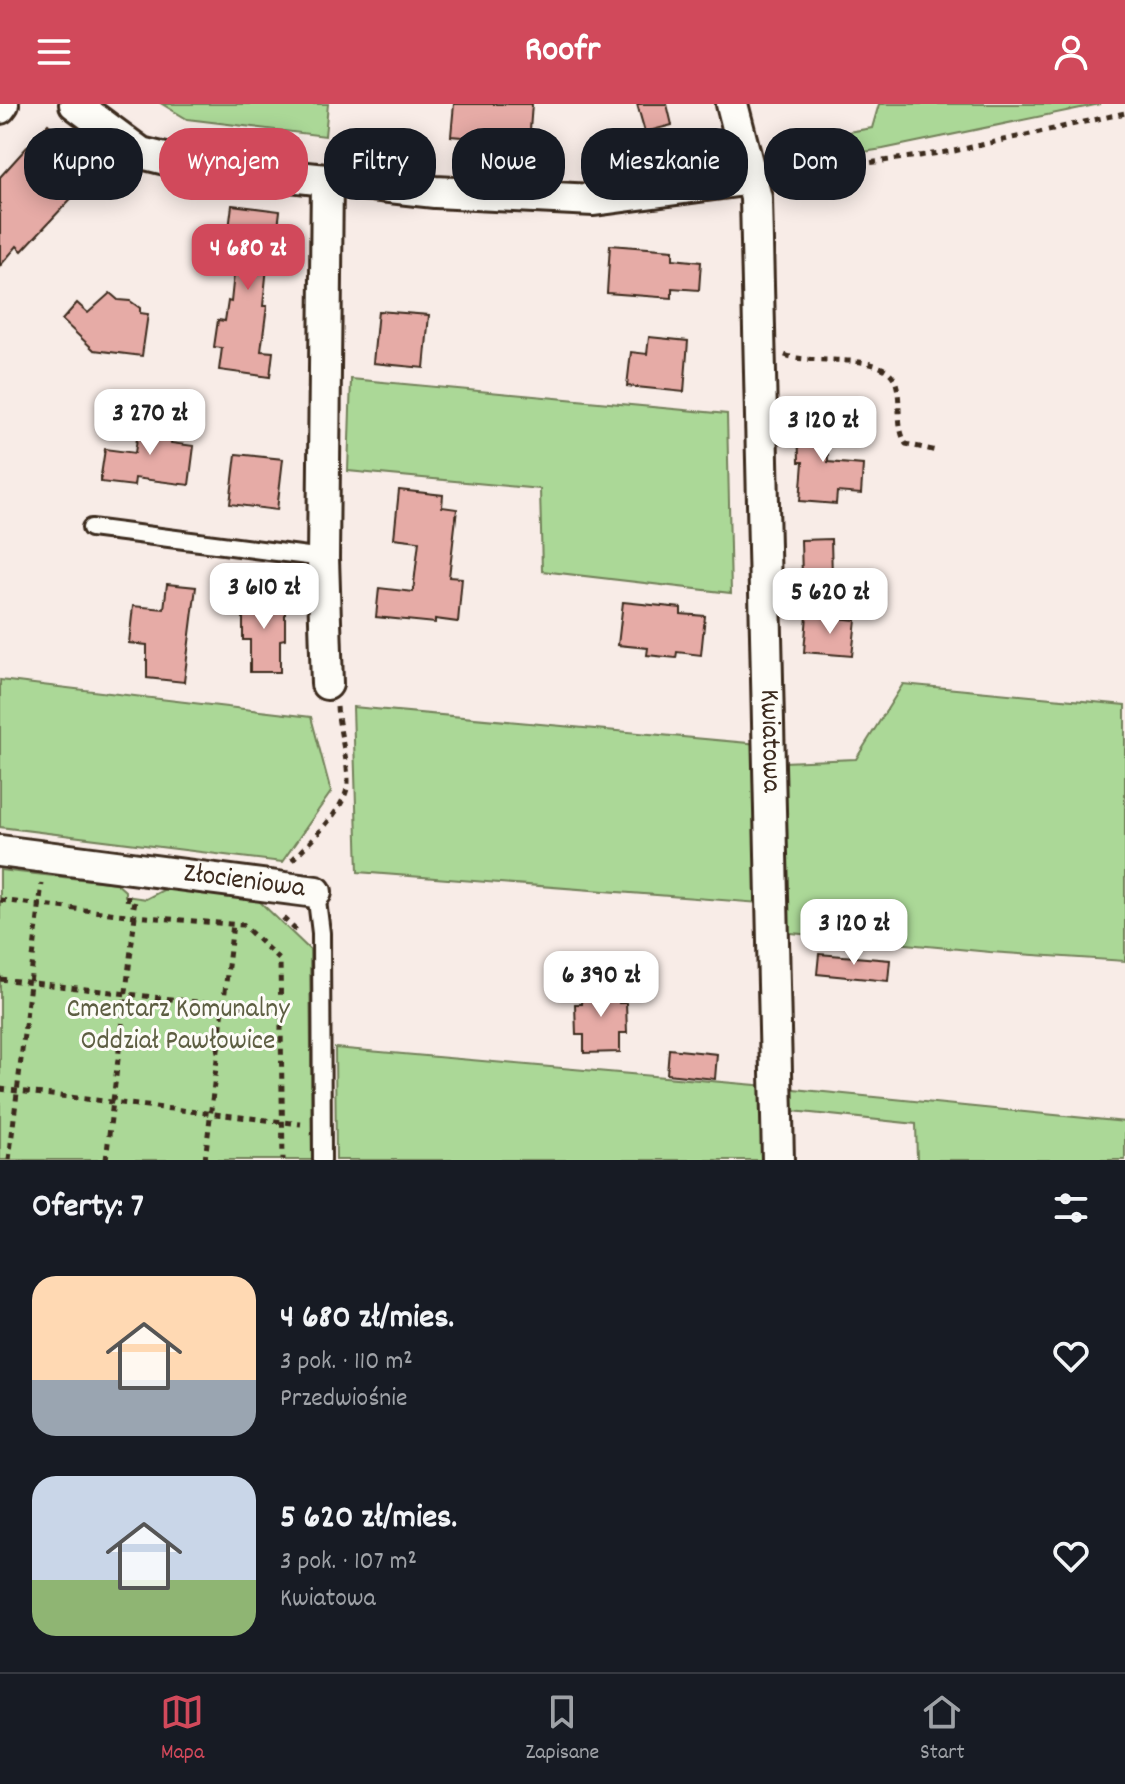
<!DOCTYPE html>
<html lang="pl">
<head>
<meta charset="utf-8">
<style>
	body { margin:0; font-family:Dekko,sans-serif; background:#242831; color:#f1f3f6; height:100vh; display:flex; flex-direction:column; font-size:30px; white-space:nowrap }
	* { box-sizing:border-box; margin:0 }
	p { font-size:26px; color:#9ea1a6 }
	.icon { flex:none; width:44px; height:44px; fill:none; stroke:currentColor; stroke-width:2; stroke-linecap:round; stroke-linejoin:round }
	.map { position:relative; height:1056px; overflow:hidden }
	.sheet { display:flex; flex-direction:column; background:#171b24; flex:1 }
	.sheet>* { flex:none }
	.banner { position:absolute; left:24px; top:24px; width:1078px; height:72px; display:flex; gap:16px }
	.price { position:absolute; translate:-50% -68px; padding:0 18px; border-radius:16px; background:#fff; color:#222; font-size:26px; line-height:52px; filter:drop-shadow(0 2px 4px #0008) }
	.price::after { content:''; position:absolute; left:50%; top:48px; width:24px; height:18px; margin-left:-12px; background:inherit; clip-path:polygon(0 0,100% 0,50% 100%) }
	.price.selected { background:#d1495b; color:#fff }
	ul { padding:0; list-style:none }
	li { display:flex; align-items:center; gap:24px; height:200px; padding:0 32px }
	li span { display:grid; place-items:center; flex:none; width:224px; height:160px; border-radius:24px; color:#555 }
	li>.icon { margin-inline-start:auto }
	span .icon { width:96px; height:96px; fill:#fffc; stroke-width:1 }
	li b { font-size:34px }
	h2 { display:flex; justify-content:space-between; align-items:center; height:96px; padding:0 32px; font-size:34px }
	.tag { padding:0 28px; border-radius:32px; background:#171b24; box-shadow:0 4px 20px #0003; font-size:28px; line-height:72px }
	.tag.selected { background:#d1495b; color:#fff }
	header { display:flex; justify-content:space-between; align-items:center; height:104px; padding:0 32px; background:#d1495b; color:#fff; font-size:36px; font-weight:700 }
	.tab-bar { display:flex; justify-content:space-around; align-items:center; height:112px; border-top:2px solid #363941; background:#171b24; font-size:22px; color:#9ea1a6 }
	.tab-bar a { display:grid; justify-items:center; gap:4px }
	.tab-bar .selected { color:#d1495b }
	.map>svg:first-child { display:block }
	.green { fill:#abd897; stroke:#73815a; stroke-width:2 }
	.building { fill:#e6aba6; stroke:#3b2a1e; stroke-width:2 }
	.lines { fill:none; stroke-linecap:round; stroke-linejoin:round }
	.lane-casing { stroke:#3b2a1e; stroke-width:22 }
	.street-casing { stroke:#3b2a1e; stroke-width:36 }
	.path { stroke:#3b2a1e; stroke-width:5; stroke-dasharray:6 6; stroke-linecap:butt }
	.lane { stroke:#fdfcf7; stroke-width:16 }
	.street { stroke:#fdfcf7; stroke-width:30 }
	.labels { text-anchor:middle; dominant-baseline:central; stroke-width:6; stroke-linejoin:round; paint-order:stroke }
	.street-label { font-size:28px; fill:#3b2a1e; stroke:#fdfcf7 }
	.park-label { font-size:28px; fill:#5d5e42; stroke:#fdfcf7 }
</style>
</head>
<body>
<header><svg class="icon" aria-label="menu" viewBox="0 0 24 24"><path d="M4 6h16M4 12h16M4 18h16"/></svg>Roofr<svg class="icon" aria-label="person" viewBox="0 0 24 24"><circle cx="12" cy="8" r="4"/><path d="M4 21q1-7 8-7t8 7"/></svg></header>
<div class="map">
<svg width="1125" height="1056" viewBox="0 0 1125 1056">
	<rect width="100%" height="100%" fill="#f8ece7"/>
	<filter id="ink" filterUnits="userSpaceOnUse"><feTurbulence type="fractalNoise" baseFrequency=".0125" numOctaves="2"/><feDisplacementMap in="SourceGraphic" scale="16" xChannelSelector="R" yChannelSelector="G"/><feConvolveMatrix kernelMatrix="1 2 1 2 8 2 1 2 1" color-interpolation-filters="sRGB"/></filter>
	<g filter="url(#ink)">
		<g class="green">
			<polygon points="162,0 328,0 325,32 187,15"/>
			<polygon points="879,0 1100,0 883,45 773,62 775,40 872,24"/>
			<polygon points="351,275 727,310 731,489 542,467 540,385 348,367"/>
			<polygon points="0,576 311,613 331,688 282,758 0,723"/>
			<polygon points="903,580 1125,601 1125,857 990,848 781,828 783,658 856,655"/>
			<polygon points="353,603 759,640 760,799 358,768"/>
			<polygon points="0,766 116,779 125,787 125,792 146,795 165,785 257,795 310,846 312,1056 0,1056"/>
			<polygon points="335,944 767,982 766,1056 336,1056"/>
			<polygon points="784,984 1125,1018 1125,1056 917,1056 916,1020 783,1006"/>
		</g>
		<g class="building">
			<polygon points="454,0 532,0 529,39 451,32"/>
			<polygon points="637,0 667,0 672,21 645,28"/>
			<polygon points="48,20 91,59 73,78 80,85 22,147 17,142 0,162 0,73"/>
			<polygon points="232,101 280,107 274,154 268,153 263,202 267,202 261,247 273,248 270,273 219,266 222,244 214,243 218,216 225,217 228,197 231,198 236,150 226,149"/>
			<polygon points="610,141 673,146 673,155 701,158 699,186 672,184 672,194 607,189"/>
			<polygon points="110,189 118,196 130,197 140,204 140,209 148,210 142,252 94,246 62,216 77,199 88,209"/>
			<polygon points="378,207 429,211 424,264 373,259"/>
			<polygon points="649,233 688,237 684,288 627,282 631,248 647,250"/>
			<polygon points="827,308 828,358 863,361 861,390 837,388 836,400 800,397 803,358 799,358 798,309"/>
			<polygon points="140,313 174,317 171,339 194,342 189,381 135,374 134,382 100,378 105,345 135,349"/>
			<polygon points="236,350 283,355 277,406 230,400"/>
			<polygon points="399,386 443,391 442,403 457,405 449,473 462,474 458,518 435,515 435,519 376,513 379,484 413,488 419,437 394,434"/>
			<polygon points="831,435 832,473 802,474 801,436"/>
			<polygon points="167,480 196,483 184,578 147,574 147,541 129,539 133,502 164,505"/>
			<polygon points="273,491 285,492 285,535 280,536 280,568 250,568 250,536 243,536 243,492"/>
			<polygon points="623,498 681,504 681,510 705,512 701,551 677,548 676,554 647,551 648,544 618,541"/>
			<polygon points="807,511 856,516 852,552 804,548"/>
			<polygon points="819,850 890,856 888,877 817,870"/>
			<polygon points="618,881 619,899 626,899 627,929 620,929 620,948 584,949 584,931 576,931 575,900 582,900 582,882"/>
			<polygon points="669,945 717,950 715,975 667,970"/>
		</g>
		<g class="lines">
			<g class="lane-casing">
				<g id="lane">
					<polyline points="91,424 323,454"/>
					<polyline points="316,788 321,829 322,1056"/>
				</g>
			</g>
			<g class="street-casing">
				<g id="street">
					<polyline points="75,0 141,49 190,61 435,88 594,96 752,75"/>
					<path id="s1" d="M732,0L756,94L778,1056"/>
					<polyline points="0,4 3,0"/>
					<polyline points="327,580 323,454 327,76"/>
					<path id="s2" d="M0,747L316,788"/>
				</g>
			</g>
			<g class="path">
				<polyline points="776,72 954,47 1125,9"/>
				<path d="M785,251C811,262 886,246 896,279C902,299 895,321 906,340L937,347"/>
				<path d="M292,756C309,738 349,703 348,676C347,652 339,627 337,603"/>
				<polyline points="128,791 127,799 137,801"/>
				<polyline points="0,796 135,812 243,821 280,856 283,1056"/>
				<polyline points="283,814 299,829"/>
				<polyline points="0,875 281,908"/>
				<polyline points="0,985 301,1020"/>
				<polyline points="9,1056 42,779"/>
				<polyline points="106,1056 135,812"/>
				<polyline points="205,1056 233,820"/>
			</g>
			<use href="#lane" class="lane"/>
			<use href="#street" class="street"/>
		</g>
	</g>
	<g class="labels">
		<g class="street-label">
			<text stroke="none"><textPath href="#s1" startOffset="640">Kwiatowa</textPath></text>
			<text stroke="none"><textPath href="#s2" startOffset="246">Złocieniowa</textPath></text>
		</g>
		<g class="park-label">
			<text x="178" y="907">Cmentarz Komunalny<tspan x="178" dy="32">Oddział Pawłowice</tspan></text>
		</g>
	</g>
</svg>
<b class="price selected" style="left:248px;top:188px">4 680 zł</b>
<b class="price" style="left:150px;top:353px">3 270 zł</b>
<b class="price" style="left:823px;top:360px">3 120 zł</b>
<b class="price" style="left:264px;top:527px">3 610 zł</b>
<b class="price" style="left:830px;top:532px">5 620 zł</b>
<b class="price" style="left:854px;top:863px">3 120 zł</b>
<b class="price" style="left:601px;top:915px">6 390 zł</b>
<div class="banner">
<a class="tag">Kupno</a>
<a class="tag selected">Wynajem</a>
<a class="tag">Filtry</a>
<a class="tag">Nowe</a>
<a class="tag">Mieszkanie</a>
<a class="tag">Dom</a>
</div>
</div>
<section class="sheet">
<h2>Oferty: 7<svg class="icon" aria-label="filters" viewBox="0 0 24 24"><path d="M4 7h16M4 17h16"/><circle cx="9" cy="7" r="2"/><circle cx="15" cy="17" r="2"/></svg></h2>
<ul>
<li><span style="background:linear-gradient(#ffd9b3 65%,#9aa5b1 0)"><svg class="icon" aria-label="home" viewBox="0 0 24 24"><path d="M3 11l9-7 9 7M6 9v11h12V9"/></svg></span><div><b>4 680 zł/mies.</b><p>3 pok. · 110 m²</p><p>Przedwiośnie</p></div><svg class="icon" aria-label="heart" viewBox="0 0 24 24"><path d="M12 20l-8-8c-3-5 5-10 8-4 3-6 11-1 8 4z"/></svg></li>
<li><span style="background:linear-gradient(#c9d6e8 65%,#8fb573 0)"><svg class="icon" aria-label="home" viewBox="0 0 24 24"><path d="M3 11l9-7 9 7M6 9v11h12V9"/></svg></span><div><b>5 620 zł/mies.</b><p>3 pok. · 107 m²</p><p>Kwiatowa</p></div><svg class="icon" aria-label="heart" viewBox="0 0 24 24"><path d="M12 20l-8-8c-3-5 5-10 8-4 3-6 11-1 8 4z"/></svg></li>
</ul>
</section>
<nav class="tab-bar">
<a class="selected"><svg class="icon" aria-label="map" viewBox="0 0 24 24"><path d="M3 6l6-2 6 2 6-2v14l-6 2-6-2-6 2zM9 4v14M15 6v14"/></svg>Mapa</a>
<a><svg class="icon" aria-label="saved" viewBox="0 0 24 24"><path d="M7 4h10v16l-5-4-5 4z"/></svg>Zapisane</a>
<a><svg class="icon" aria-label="home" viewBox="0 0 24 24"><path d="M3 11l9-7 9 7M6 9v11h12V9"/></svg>Start</a>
</nav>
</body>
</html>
